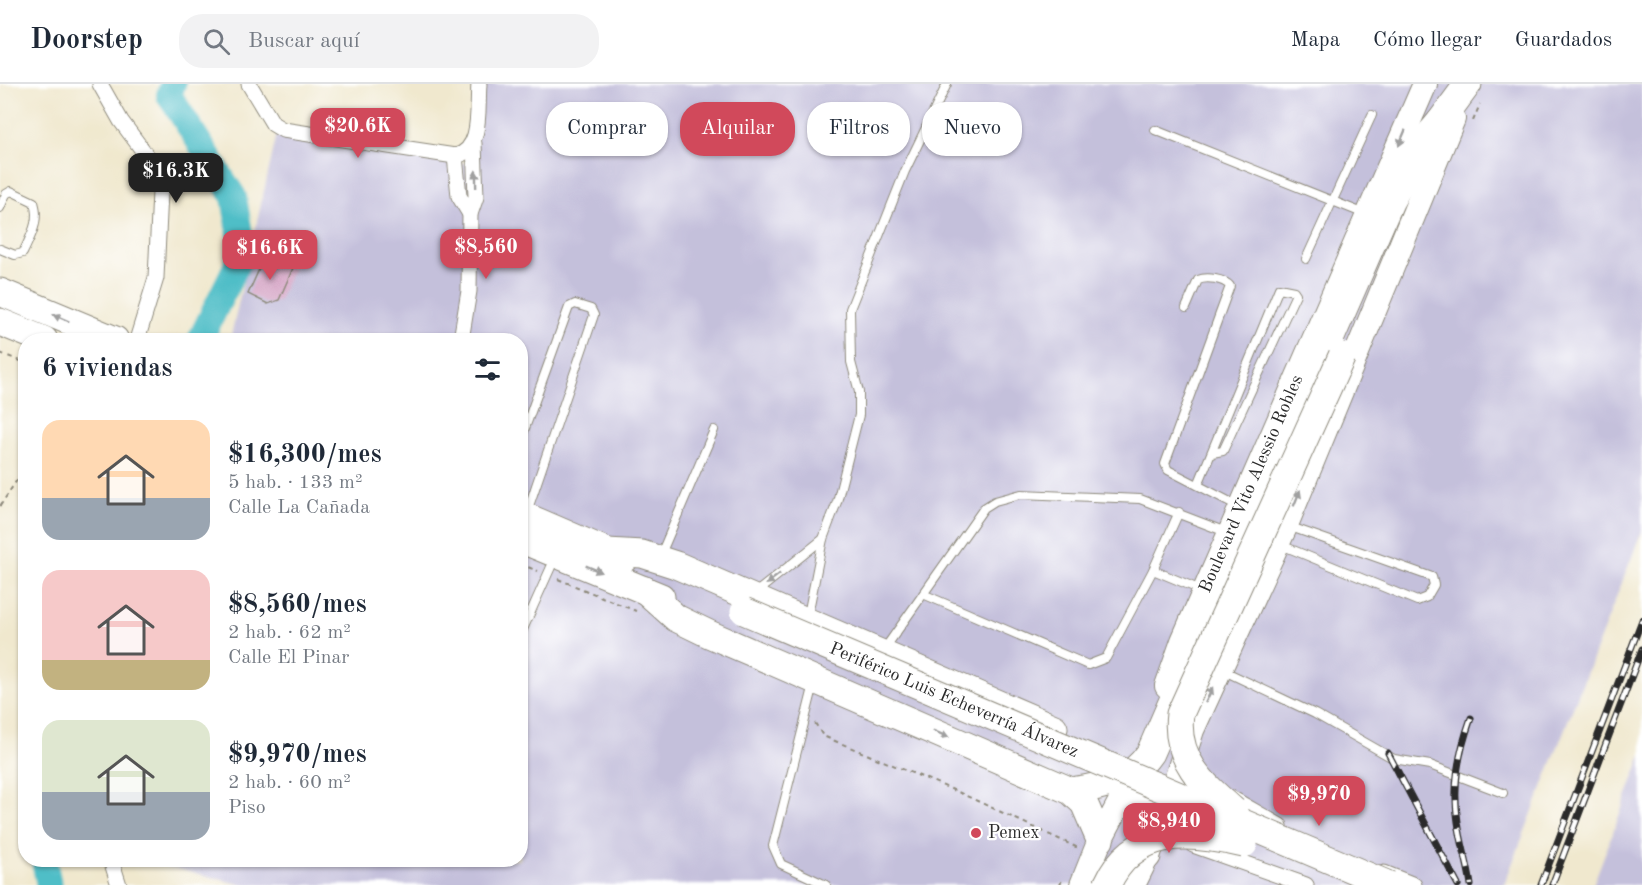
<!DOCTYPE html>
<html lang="es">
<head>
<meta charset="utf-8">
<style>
	body { margin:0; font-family:"Old Standard TT",serif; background:#f2f2f3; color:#1f2937; height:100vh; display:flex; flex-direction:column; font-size:22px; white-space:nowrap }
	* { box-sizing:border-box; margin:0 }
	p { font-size:20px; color:#747a83 }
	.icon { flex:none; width:33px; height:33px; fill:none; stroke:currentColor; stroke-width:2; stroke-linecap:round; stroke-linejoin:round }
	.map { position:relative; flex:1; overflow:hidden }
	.details { position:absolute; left:18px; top:249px; width:510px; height:534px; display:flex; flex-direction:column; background:#fff; border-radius:24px; box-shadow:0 2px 4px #0004 }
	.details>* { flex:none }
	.top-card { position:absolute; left:546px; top:18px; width:570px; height:54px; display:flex; gap:12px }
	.price { position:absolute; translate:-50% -51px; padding:0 14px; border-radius:12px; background:#d1495b; color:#fff; font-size:20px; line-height:39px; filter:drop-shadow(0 2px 3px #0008) }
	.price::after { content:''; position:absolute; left:50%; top:36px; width:18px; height:14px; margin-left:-9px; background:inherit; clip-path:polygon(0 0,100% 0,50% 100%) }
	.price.selected { background:#222; color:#fff }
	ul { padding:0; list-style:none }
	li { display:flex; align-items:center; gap:18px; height:150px; padding:0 24px }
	li span { display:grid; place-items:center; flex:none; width:168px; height:120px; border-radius:18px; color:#555 }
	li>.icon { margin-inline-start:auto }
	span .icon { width:72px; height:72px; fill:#fffc; stroke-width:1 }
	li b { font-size:26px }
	h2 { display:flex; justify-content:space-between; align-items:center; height:72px; padding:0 24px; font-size:26px }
	.tag { padding:0 21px; border-radius:24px; background:#fff; box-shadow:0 2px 4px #0004; font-size:21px; line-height:54px }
	.tag.selected { background:#d1495b; color:#fff }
	header { display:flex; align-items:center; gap:36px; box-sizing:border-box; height:84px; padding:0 30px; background:#fff; border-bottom:2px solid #e0e1e3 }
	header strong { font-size:28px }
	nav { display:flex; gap:33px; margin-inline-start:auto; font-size:21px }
	.search { width:420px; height:54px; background:#f2f2f3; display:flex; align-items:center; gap:15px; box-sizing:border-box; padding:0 21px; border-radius:24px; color:#747a83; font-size:22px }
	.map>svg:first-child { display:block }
	.industrial { fill:#c4c0db }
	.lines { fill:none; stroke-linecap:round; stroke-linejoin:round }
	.river { stroke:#50bec7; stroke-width:26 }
	.building { fill:#d9adcb }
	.lane-casing { stroke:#8e8a7c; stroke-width:10 }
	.street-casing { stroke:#8e8a7c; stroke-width:17 }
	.primary-casing { stroke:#8e8a7c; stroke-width:26 }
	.highway-casing { stroke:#8e8a7c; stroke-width:29 }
	.path { stroke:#8e8a7c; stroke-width:2; stroke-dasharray:4.5 4.5; stroke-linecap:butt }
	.lane { stroke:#fff; stroke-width:8 }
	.street { stroke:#fff; stroke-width:15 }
	.primary { stroke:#fff; stroke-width:24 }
	.highway { stroke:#fff; stroke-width:27 }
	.rail-casing { stroke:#2b2b2b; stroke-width:7 }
	.rail { stroke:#fff; stroke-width:4.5; stroke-dasharray:14; stroke-linecap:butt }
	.highway-bridge-casing { stroke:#8e8a7c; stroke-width:29; stroke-linecap:butt }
	.highway-bridge { stroke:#fff; stroke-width:27 }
	.oneway { fill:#a0a0a0 }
	.poi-dot { fill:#d1495b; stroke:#fff; stroke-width:2 }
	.labels { text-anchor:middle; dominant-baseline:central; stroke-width:4.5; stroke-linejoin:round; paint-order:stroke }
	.street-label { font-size:18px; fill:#2b2b2b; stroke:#fff }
	.poi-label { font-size:18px; fill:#2b2b2b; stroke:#fff; text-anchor:start }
</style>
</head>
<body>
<header>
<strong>Doorstep</strong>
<div class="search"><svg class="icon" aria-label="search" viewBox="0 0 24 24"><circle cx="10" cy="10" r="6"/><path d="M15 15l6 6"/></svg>Buscar aquí</div>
<nav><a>Mapa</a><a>Cómo llegar</a><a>Guardados</a></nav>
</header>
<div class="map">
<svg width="1642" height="801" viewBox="0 0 1642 801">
	<rect width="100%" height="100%" fill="#fff"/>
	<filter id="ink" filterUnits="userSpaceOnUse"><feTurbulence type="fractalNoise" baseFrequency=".0167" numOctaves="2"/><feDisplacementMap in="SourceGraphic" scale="12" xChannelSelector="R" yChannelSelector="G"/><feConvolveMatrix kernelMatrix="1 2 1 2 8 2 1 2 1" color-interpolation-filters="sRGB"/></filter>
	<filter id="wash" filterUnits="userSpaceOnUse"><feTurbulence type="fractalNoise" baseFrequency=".008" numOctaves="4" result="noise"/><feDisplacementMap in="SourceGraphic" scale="24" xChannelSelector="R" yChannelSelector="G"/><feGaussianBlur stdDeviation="1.35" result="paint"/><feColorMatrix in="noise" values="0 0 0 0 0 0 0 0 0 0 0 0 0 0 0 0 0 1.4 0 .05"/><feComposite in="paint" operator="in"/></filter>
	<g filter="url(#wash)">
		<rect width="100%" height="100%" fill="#f0e8ce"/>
		<g class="industrial">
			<polygon points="476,0 1642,0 1642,447 1504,801 243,801 142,776 520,776 520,256 230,256 277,50 468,80"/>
			<polygon points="1642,671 1642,801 1593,801"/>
		</g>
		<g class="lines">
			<g class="river">
				<polyline points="173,0 169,11 234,113 243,168 200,256"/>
				<polyline points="44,776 49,801"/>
			</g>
		</g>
		<g id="blocks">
			<polygon class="building" points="265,172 293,184 279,216 268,220 248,210"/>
		</g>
	</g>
	<g filter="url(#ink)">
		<use href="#blocks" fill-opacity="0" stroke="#8e8a7c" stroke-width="1.5"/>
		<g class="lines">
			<g class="lane-casing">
				<g id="lane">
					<polyline points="1155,46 1365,130"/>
					<path d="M0,124L6,110L11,107L34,118C40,138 31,151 23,169L15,171L0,165"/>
					<polyline points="1306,175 1372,31"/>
					<path d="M1186,224L1198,196C1207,192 1224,195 1230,202L1165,380L1168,386L1240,423"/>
					<polyline points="520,358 569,223 575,220 591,225 594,231 527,428"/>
					<polyline points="1198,401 1279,204 1294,207 1296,210 1223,367 1212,369"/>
					<polyline points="1281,461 1417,517 1427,513 1434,501 1432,493 1288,442"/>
					<polyline points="661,470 714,346"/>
					<polyline points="1153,486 1201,506"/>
					<polyline points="754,510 823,455"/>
					<polyline points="923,510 1088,581 1106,574 1153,486 1179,428"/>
					<polyline points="808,531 823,455 837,418 859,331 859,308 851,278 850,225 905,87 947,0"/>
					<polyline points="520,552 555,474"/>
					<polyline points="883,567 984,424 995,417 1021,410 1140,415 1226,448"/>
					<polyline points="1222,586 1315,630 1394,675 1430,681 1503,709"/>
					<polyline points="814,600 773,762 781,780 826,801"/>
				</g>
			</g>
			<g class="street-casing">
				<g id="street">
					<polyline points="100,0 121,37 147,72 160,108 156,194 137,256"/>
					<path d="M249,0L273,40L283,46L455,72C483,67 477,23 479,0"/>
					<polyline points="455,72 459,112 470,130"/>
					<polyline points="461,256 469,207 470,130 476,113 474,59"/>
					<polyline points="1231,714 1280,742"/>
					<path d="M1191,757C1181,741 1185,726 1195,713"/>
					<polyline points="1193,761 1306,801"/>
					<polyline points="111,776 119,801"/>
					<polyline points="1384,789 1414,801"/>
				</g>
			</g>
			<g class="primary-casing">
				<g id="primary">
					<path id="s1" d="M1167,602L1183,557L1425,0"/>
					<polyline points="1082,801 1100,756 1140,680"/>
					<polyline points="1133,801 1160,746 1192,646 1286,441 1453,35"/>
				</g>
			</g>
			<g class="highway-casing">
				<g id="highway">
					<polyline points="1433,55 1440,38 1468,0"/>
					<polyline points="0,208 115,256"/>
					<polyline points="0,238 44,256"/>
					<polyline points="520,430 624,475"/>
					<polyline points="520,455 661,513"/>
					<polyline points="607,468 642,470 676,481 1054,644"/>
					<polyline points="645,506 676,534 709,550 1071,707 1084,719 1100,756"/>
					<polyline points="1138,684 1147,772"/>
					<path d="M1071,707C1105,702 1130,698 1150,669L1390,118L1423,58L1440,38"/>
				</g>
			</g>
			<g class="path">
				<polyline points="1473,37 1480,20"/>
				<polyline points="0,269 26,279"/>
				<polyline points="0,422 26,382"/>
				<polyline points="520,480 538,487"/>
				<polyline points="558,495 636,527"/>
				<polyline points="815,639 823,652 958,708 1076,763 1075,765"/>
				<polyline points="1060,801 1063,793"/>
			</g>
			<use href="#lane" class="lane"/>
			<use href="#street" class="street"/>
			<use href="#primary" class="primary"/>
			<use href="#highway" class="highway"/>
			<g class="rail-casing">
				<g id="rail">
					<path d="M1471,634C1459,668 1452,701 1458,738C1461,759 1468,780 1471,801"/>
					<polyline points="1388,669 1458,801"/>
					<polyline points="1541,801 1642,536"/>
					<polyline points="1552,801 1642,565"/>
				</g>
			</g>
			<use href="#rail" class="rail"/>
			<g class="highway-bridge-casing">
				<g id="highway-bridge">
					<path id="s2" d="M744,527L1389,801"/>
					<path d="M1234,727C1203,700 1174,675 1180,630L1342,272"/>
					<path d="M1107,801C1134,741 1191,748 1244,760"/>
				</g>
			</g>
			<use href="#highway-bridge" class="highway-bridge"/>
		</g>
		<defs><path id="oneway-solid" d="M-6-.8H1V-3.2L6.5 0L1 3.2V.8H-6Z" transform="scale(1.5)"/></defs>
		<g class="oneway">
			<use href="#oneway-solid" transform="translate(1402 54) rotate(113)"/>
			<use href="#oneway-solid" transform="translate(476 95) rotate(-91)"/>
			<use href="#oneway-solid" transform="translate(61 234) rotate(-157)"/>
			<use href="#oneway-solid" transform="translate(1297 414) rotate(-68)"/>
			<use href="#oneway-solid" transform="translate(594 485) rotate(22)"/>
			<use href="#oneway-solid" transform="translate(773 495) rotate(142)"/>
			<use href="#oneway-solid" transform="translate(1209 611) rotate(-65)"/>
			<use href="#oneway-solid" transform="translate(941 650) rotate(23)"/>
		</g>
	</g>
	<circle class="poi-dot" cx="976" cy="749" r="6"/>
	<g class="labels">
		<g class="street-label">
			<text stroke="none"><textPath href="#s1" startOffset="219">Boulevard Vito Alessio Robles</textPath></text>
			<text stroke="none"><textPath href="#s2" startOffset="228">Periférico Luis Echeverría Álvarez</textPath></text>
		</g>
		<g class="poi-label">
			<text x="988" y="749">Pemex</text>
		</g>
	</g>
</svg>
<b class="price" style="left:358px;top:75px">$20.6K</b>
<b class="price selected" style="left:176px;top:120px">$16.3K</b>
<b class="price" style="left:486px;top:196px">$8,560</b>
<b class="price" style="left:270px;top:197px">$16.6K</b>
<b class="price" style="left:1319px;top:743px">$9,970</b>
<b class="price" style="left:1169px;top:770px">$8,940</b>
<div class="top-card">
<a class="tag">Comprar</a>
<a class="tag selected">Alquilar</a>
<a class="tag">Filtros</a>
<a class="tag">Nuevo</a>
</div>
<section class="details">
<h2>6 viviendas<svg class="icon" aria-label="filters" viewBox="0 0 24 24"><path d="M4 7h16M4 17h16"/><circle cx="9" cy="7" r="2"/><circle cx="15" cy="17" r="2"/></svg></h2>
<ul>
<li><span style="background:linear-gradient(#ffd9b3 65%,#9aa5b1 0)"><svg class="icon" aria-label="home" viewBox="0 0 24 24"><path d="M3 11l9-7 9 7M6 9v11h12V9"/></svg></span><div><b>$16,300/mes</b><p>5 hab. · 133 m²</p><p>Calle La Cañada</p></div></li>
<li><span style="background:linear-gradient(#f6c9c9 75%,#c2b280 0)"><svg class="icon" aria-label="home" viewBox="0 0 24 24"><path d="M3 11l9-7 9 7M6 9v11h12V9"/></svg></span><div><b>$8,560/mes</b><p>2 hab. · 62 m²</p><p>Calle El Pinar</p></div></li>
<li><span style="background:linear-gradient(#dfe7d0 60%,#9aa5b1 0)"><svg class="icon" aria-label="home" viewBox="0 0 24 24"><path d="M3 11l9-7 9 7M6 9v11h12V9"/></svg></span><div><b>$9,970/mes</b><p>2 hab. · 60 m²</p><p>Piso</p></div></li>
</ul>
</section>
</div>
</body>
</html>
